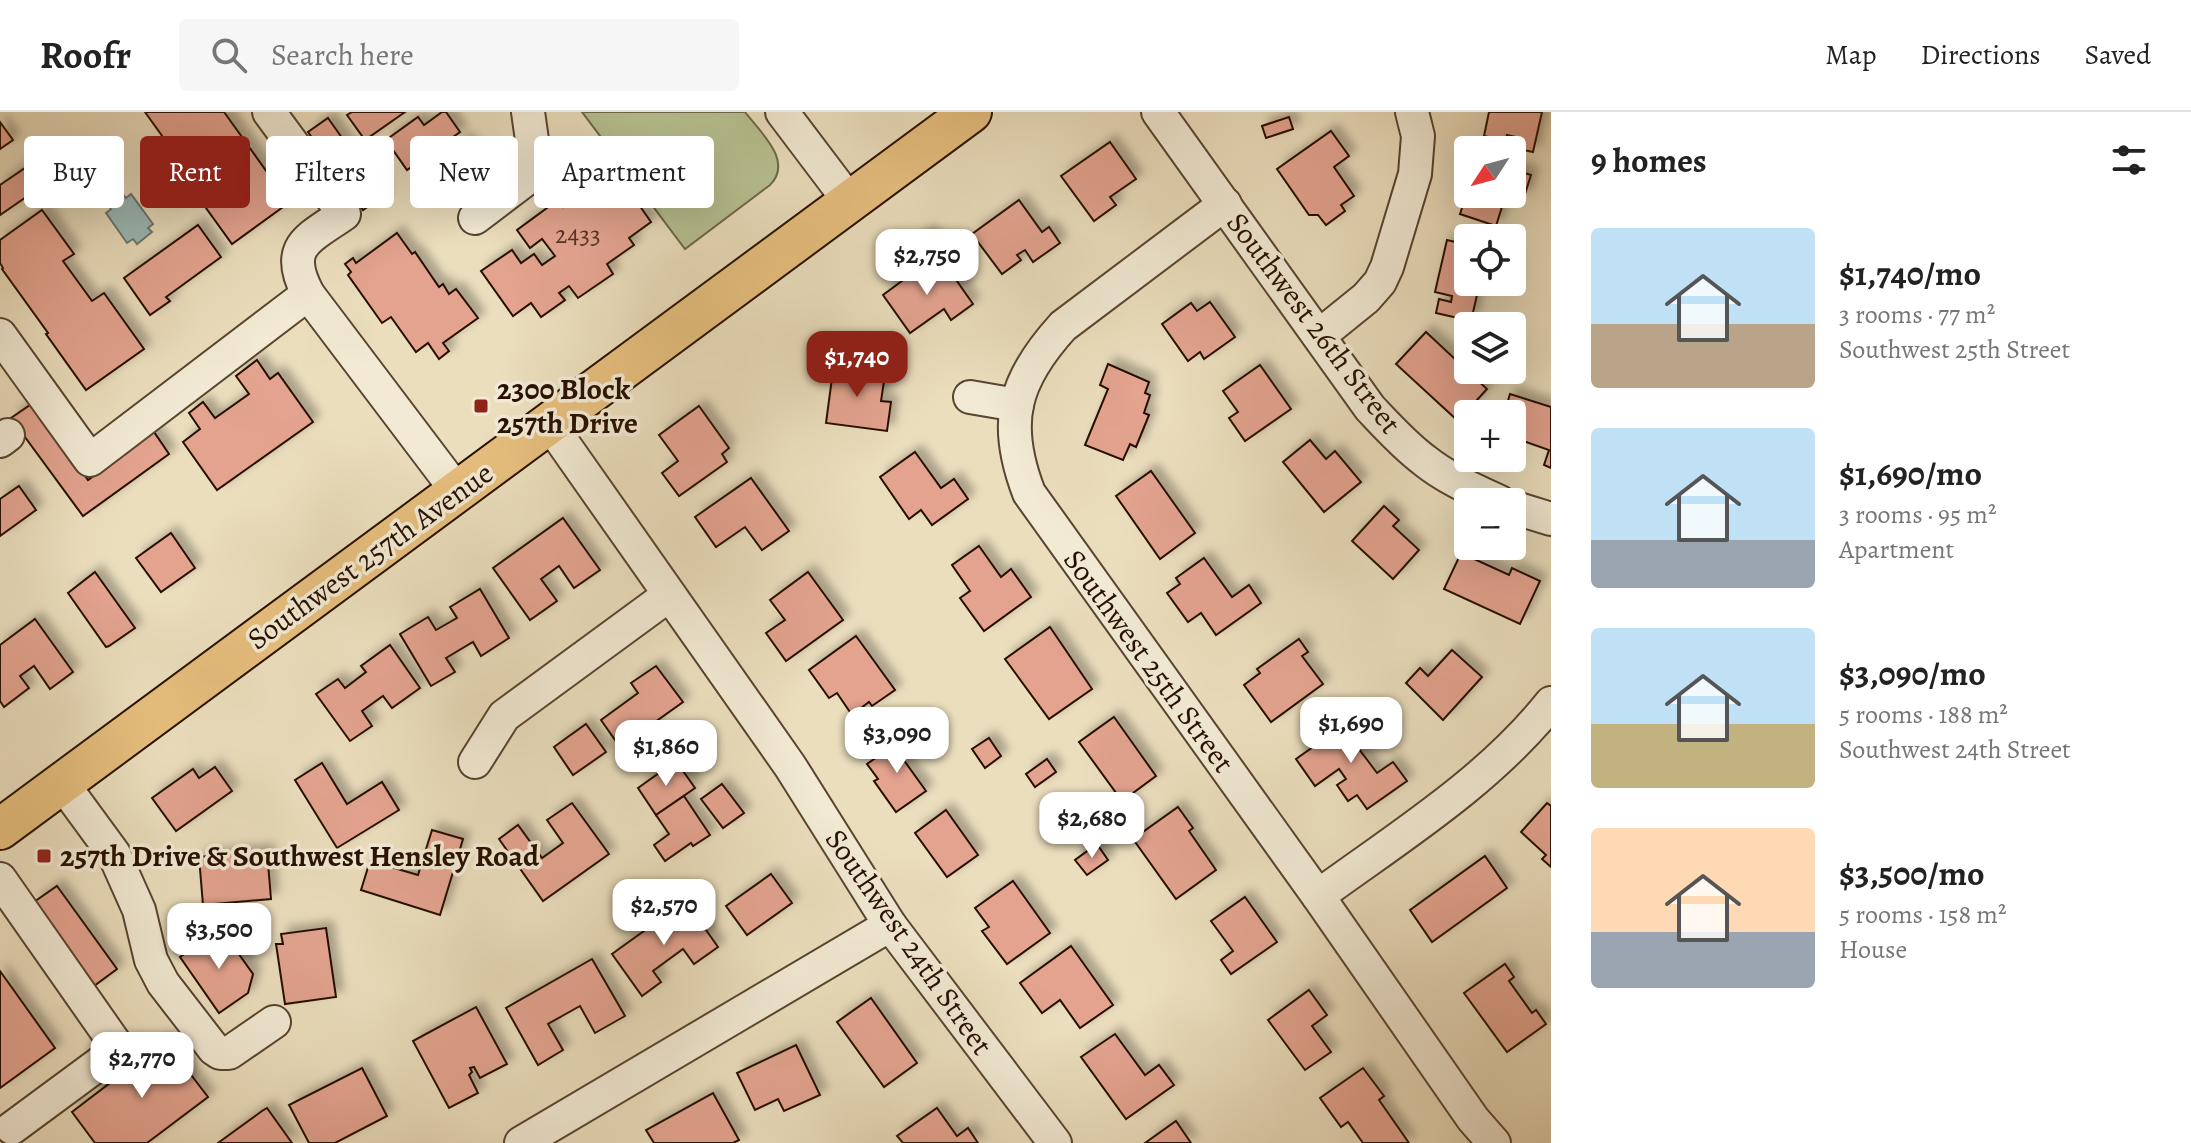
<!DOCTYPE html>
<html lang="en">
<head>
<meta charset="utf-8">
<style>
	body { margin:0; font-family:Alegreya,serif; background:#f6f6f6; color:#222; height:100vh; display:flex; flex-direction:column; font-size:30px; white-space:nowrap }
	* { box-sizing:border-box; margin:0 }
	p { font-size:26px; color:#767676 }
	.icon { flex:none; width:44px; height:44px; fill:none; stroke:currentColor; stroke-width:2; stroke-linecap:round; stroke-linejoin:round }
	.map { position:relative; flex:1; overflow:hidden }
	.sheet { display:flex; flex-direction:column; background:#fff; width:640px }
	.sheet>* { flex:none }
	.hud { position:absolute; left:24px; top:24px; width:760px; height:72px; display:flex; gap:16px }
	.needle { width:52px; rotate:234deg }
	.buttons { position:absolute; left:1454px; top:24px; display:grid; gap:16px }
	.buttons a { display:grid; place-items:center; width:72px; height:72px; border-radius:8px; background:#fff; box-shadow:0 8px 32px #0002; font-size:40px }
	.price { position:absolute; translate:-50% -68px; padding:0 18px; border-radius:16px; background:#fff; color:#222; font-size:26px; line-height:52px; filter:drop-shadow(0 2px 4px #0008) }
	.price::after { content:''; position:absolute; left:50%; top:48px; width:24px; height:18px; margin-left:-12px; background:inherit; clip-path:polygon(0 0,100% 0,50% 100%) }
	.price.active { background:#8f2418; color:#fff }
	ul { padding:0; list-style:none }
	li { display:flex; align-items:center; gap:24px; height:200px; padding:0 40px }
	li span { display:grid; place-items:center; flex:none; width:224px; height:160px; border-radius:8px; color:#555 }
	li>.icon { margin-inline-start:auto }
	span .icon { width:96px; height:96px; fill:#fffc; stroke-width:1 }
	li b { font-size:34px }
	h2 { display:flex; justify-content:space-between; align-items:center; height:96px; padding:0 40px; font-size:34px }
	.pill { padding:0 28px; border-radius:8px; background:#fff; box-shadow:0 8px 32px #0002; font-size:28px; line-height:72px }
	.pill.active { background:#8f2418; color:#fff }
	header { display:flex; align-items:center; gap:48px; box-sizing:border-box; height:112px; padding:0 40px; background:#fff; border-bottom:2px solid #e0e0e0 }
	header strong { font-size:38px }
	nav { display:flex; gap:44px; margin-inline-start:auto; font-size:28px }
	.search { width:560px; height:72px; background:#f6f6f6; display:flex; align-items:center; gap:20px; box-sizing:border-box; padding:0 28px; border-radius:8px; color:#767676; font-size:30px }
	main { display:flex; flex:1; min-height:0 }
	.map>svg:first-child { display:block }
	.green { fill:#b7c191; stroke:#6f6848; stroke-width:2 }
	.water { fill:#9bbbb9; stroke:#6d776f; stroke-width:2 }
	.building { fill:#e3a38f; stroke:#271000; stroke-width:2; filter:url(#shadow) }
	.lines { fill:none; stroke-linecap:round; stroke-linejoin:round }
	.minor-casing { stroke:#58442f; stroke-width:36 }
	.major-casing { stroke:#271000; stroke-width:44 }
	.minor { stroke:#f2ead4; stroke-width:32 }
	.major { stroke:#e6bf7e; stroke-width:40 }
	.poi-dot { fill:#8f2418; stroke:#f2ead4; stroke-width:3 }
	.labels { text-anchor:middle; dominant-baseline:central; stroke-width:7; stroke-linejoin:round; paint-order:stroke }
	.number-label { font-size:26px; fill:#563524 }
	.street-label { font-size:30px; fill:#271000; stroke:#f2ead4 }
	.poi-label { font-size:30px; font-weight:bold; fill:#271000; stroke:#f2ead4; text-anchor:start }
</style>
</head>
<body>
<header>
<strong>Roofr</strong>
<div class="search"><svg class="icon" aria-label="search" viewBox="0 0 24 24"><circle cx="10" cy="10" r="6"/><path d="M15 15l6 6"/></svg>Search here</div>
<nav><a>Map</a><a>Directions</a><a>Saved</a></nav>
</header>
<main>
<div class="map">
<svg width="1551" height="1031" viewBox="0 0 1551 1031">
	<defs>
		<filter id="shadow"><feDropShadow dx="7" dy="-7" stdDeviation="4" flood-color="#0004"/></filter>
	</defs>
	<rect width="100%" height="100%" fill="#ebdebd"/>
	<filter id="stains"><feTurbulence type="fractalNoise" baseFrequency=".0025" numOctaves="4"/><feColorMatrix values="0 0 0 0 .2 0 0 0 0 .09 0 0 0 0 .02 0 0 0 .5 -.17"/></filter>
	<radialGradient id="worn" r=".72"><stop offset=".6" stop-color="#630" stop-opacity="0"/><stop offset="1" stop-color="#630" stop-opacity=".3"/></radialGradient>
	<path class="green" d="M582,0H745C760,20 794,49 770,73L685,137Z"/>
	<polygon class="water" points="122,81 126,86 131,82 153,112 148,116 152,120 137,132 133,127 127,131 106,101 111,97 107,92"/>
	<g class="building">
		<polygon points="145,0 224,0 287,88 281,92 283,95 232,132 193,78 198,74"/>
		<polygon points="352,0 405,0 365,28 347,3"/>
		<polygon points="442,0 446,0 460,20 407,58 386,28 418,5 424,13"/>
		<polygon points="1489,0 1542,0 1533,40 1514,36 1516,25 1507,23 1505,29 1484,24"/>
		<polygon points="1289,5 1293,17 1266,26 1262,14"/>
		<polygon points="328,6 383,84 363,98 308,20"/>
		<polygon points="0,10 13,28 0,37"/>
		<polygon points="1331,19 1349,44 1334,55 1354,84 1341,93 1345,99 1326,113 1318,103 1309,103 1277,57"/>
		<polygon points="465,28 490,62 445,94 428,71 453,54 445,43"/>
		<polygon points="1110,30 1136,67 1110,85 1116,93 1094,109 1061,64"/>
		<polygon points="604,43 651,110 629,126 634,133 607,152 613,162 578,186 569,174 559,181 565,188 541,205 531,191 513,204 481,159 512,138 521,151 534,142 542,153 555,144 542,127 530,136 517,118 558,88 563,95 593,74 582,59"/>
		<polygon points="28,54 42,74 0,103 0,73"/>
		<polygon points="165,55 175,69 161,79 150,65"/>
		<polygon points="1512,57 1531,63 1524,85 1512,81"/>
		<polygon points="1468,78 1468,82 1506,82 1496,114 1460,102"/>
		<polygon points="1019,88 1042,120 1049,115 1060,131 1033,150 1025,138 1017,143 1021,148 1002,162 972,122"/>
		<polygon points="42,98 74,142 63,149 92,189 104,181 144,237 86,278 46,222 48,221 2,157 3,156 0,151 0,128"/>
		<polygon points="198,113 221,145 166,185 170,189 150,203 124,166"/>
		<polygon points="928,120 940,136 911,156 900,140"/>
		<polygon points="397,121 412,142 415,140 439,175 443,172 449,182 456,177 478,206 443,231 449,239 439,247 428,231 416,240 391,205 382,211 348,163 351,160 345,152 353,146 356,151"/>
		<polygon points="1447,128 1468,133 1468,170 1480,170 1471,209 1436,201 1439,187 1451,190 1452,184 1435,180"/>
		<polygon points="945,152 973,192 951,208 944,197 910,221 883,183 921,155 928,165"/>
		<polygon points="1210,190 1235,225 1204,247 1200,240 1188,249 1162,212 1191,191 1197,199"/>
		<polygon points="1426,220 1487,277 1458,309 1396,252"/>
		<polygon points="257,248 270,267 278,261 313,310 217,378 183,330 200,317 189,301 203,290 215,306 249,282 236,264"/>
		<polygon points="834,251 877,257 876,268 884,269 881,289 891,290 887,319 826,311"/>
		<polygon points="1108,252 1149,270 1145,281 1150,283 1144,301 1149,303 1136,335 1130,332 1123,348 1085,333 1108,277 1100,273"/>
		<polygon points="1260,253 1291,297 1245,329 1229,306 1238,300 1223,279"/>
		<polygon points="1510,282 1551,295 1551,356 1544,353 1549,338 1512,325 1512,302 1504,302"/>
		<polygon points="33,291 88,368 154,320 169,342 83,404 11,306"/>
		<polygon points="699,294 729,336 722,342 727,350 679,384 662,361 678,349 659,323"/>
		<polygon points="1310,328 1326,347 1335,339 1361,370 1324,400 1283,350"/>
		<polygon points="915,340 941,376 954,367 968,387 932,413 921,398 909,407 880,365"/>
		<polygon points="1151,359 1195,421 1160,447 1116,384"/>
		<polygon points="751,366 789,419 762,438 745,415 716,435 695,405"/>
		<polygon points="19,374 36,398 0,424 0,387"/>
		<polygon points="1384,394 1399,408 1393,414 1419,438 1393,467 1352,429"/>
		<polygon points="563,406 600,458 574,476 559,454 541,467 557,489 530,508 493,456"/>
		<polygon points="171,421 195,456 161,480 136,446"/>
		<polygon points="979,434 1001,465 1011,457 1031,485 984,519 960,486 970,479 952,453"/>
		<polygon points="1461,441 1509,463 1512,456 1540,469 1520,512 1444,477"/>
		<polygon points="1204,446 1232,485 1249,473 1261,491 1216,523 1201,501 1188,510 1167,481 1180,472 1176,466"/>
		<polygon points="95,460 135,516 109,534 106,535 68,481"/>
		<polygon points="808,460 843,508 786,549 766,521 785,508 770,488"/>
		<polygon points="480,477 509,526 481,544 473,530 446,546 455,560 431,574 400,522 428,505 436,518 457,506 450,495"/>
		<polygon points="35,507 73,560 50,577 34,554 20,564 29,576 4,595 0,589 0,533"/>
		<polygon points="1050,515 1092,577 1049,607 1005,547"/>
		<polygon points="856,524 895,578 872,594 869,590 852,603 837,581 829,586 809,558"/>
		<polygon points="1299,527 1308,540 1302,544 1323,572 1271,610 1244,573 1260,561 1257,557"/>
		<polygon points="390,533 420,576 392,596 383,584 362,599 372,614 350,629 316,582 338,567 345,576 366,560 361,554"/>
		<polygon points="1452,538 1482,565 1443,608 1406,571 1420,556 1428,564"/>
		<polygon points="656,554 683,590 620,635 601,608 638,581 631,571"/>
		<polygon points="1360,602 1374,621 1356,633 1377,661 1393,650 1407,669 1367,697 1357,683 1348,689 1337,673 1346,667 1339,657 1315,674 1296,647"/>
		<polygon points="1114,605 1156,664 1122,689 1079,630"/>
		<polygon points="586,612 606,640 573,663 554,635"/>
		<polygon points="906,625 916,638 903,647 926,679 896,700 874,669 878,667 867,652"/>
		<polygon points="989,626 1001,644 985,656 972,637"/>
		<polygon points="1047,647 1056,660 1035,675 1026,662"/>
		<polygon points="676,649 695,676 656,703 638,676"/>
		<polygon points="322,651 347,692 382,670 399,698 337,736 295,668"/>
		<polygon points="215,655 232,679 176,719 152,686 193,657 199,666"/>
		<polygon points="722,672 744,701 723,716 701,687"/>
		<polygon points="684,684 710,723 693,734 691,731 665,749 654,733 669,722 656,703"/>
		<polygon points="572,691 609,742 543,789 499,727 518,713 542,746 563,731 547,708"/>
		<polygon points="1547,691 1551,694 1551,755 1542,747 1546,743 1521,720"/>
		<polygon points="1178,695 1193,716 1189,719 1216,758 1176,787 1133,727"/>
		<polygon points="946,698 978,743 947,765 915,721"/>
		<polygon points="432,718 463,727 440,803 361,778 370,749 418,763"/>
		<polygon points="1097,732 1108,748 1087,763 1075,748"/>
		<polygon points="267,739 271,787 203,793 199,745"/>
		<polygon points="1485,744 1507,776 1432,830 1410,798"/>
		<polygon points="771,762 792,791 747,823 726,794"/>
		<polygon points="1013,769 1050,821 1007,852 982,819 989,815 975,796"/>
		<polygon points="57,774 117,857 94,874 34,790"/>
		<polygon points="1245,785 1277,830 1231,862 1221,848 1233,839 1211,809"/>
		<polygon points="683,791 692,803 694,801 718,835 694,852 683,837 653,859 661,870 642,884 612,842"/>
		<polygon points="326,816 336,885 285,892 276,832 283,832 281,822"/>
		<polygon points="221,817 253,862 248,881 219,901 180,845"/>
		<polygon points="1071,834 1113,893 1080,916 1060,888 1042,901 1020,871"/>
		<polygon points="592,847 625,904 595,921 580,894 548,912 563,938 538,953 506,896"/>
		<polygon points="1505,852 1514,865 1509,869 1532,901 1536,898 1546,912 1507,940 1464,881"/>
		<polygon points="0,859 55,936 0,976"/>
		<polygon points="1309,878 1327,903 1312,914 1331,940 1305,958 1268,908"/>
		<polygon points="871,886 917,951 884,975 837,910"/>
		<polygon points="476,895 507,952 480,966 474,955 470,956 472,960 469,963 478,981 449,996 413,929"/>
		<polygon points="1115,922 1145,963 1159,953 1174,973 1126,1007 1081,945"/>
		<polygon points="165,929 208,985 147,1031 95,1031 72,1000"/>
		<polygon points="796,933 820,983 784,999 778,987 755,998 737,961"/>
		<polygon points="362,956 387,1004 335,1031 309,1031 289,993"/>
		<polygon points="1363,956 1384,984 1379,988 1409,1031 1363,1031 1348,1010 1341,1015 1320,986"/>
		<polygon points="713,981 739,1028 733,1031 654,1031 646,1018"/>
		<polygon points="267,996 292,1031 218,1031 262,999"/>
		<polygon points="937,996 957,1024 968,1016 978,1031 903,1031 897,1024"/>
		<polygon points="1176,1009 1191,1031 1145,1031"/>
	</g>
	<g class="lines">
		<g class="minor-casing">
			<g id="minor">
				<polyline points="782,0 850,90"/>
				<path d="M1158,0L1370,296C1387,314 1404,333 1424,348C1446,366 1474,378 1500,390"/>
				<path d="M1225,92L1063,214C1013,269 1002,311 1029,381L1318,784L1473,1007L1494,1031"/>
				<polyline points="475,106 533,62 532,28 528,0"/>
				<polyline points="308,182 457,379"/>
				<path d="M0,223L90,348L308,182C283,134 308,127 344,102L269,0"/>
				<polyline points="1319,224 1366,186 1380,170 1387,155 1415,62 1418,24 1412,0"/>
				<polyline points="970,285 1017,293"/>
				<polyline points="549,311 790,654 890,813 1055,1031"/>
				<polyline points="0,329 8,323"/>
				<polyline points="1512,395 1551,407"/>
				<polyline points="475,650 504,604 669,483"/>
				<polyline points="62,671 114,742 139,798 151,848 163,871 214,937 220,941 229,941 274,910"/>
				<polyline points="0,767 119,937 12,1016"/>
				<path d="M1318,784C1399,725 1488,670 1551,591"/>
				<polyline points="521,1031 890,813"/>
			</g>
		</g>
		<g class="major-casing">
			<polyline id="major" points="0,717 971,0"/>
		</g>
		<use href="#minor" class="minor"/>
		<use href="#major" class="major"/>
	</g>
	<g class="poi-dot">
		<rect x="473" y="286" width="16" height="16" rx="4"/>
		<rect x="36" y="736" width="16" height="16" rx="4"/>
	</g>
	<g class="labels">
		<g class="number-label">
			<text x="578" y="122">2433</text>
		</g>
		<g class="street-label">
			<text transform="translate(1314 211) rotate(53)">Southwest 26th Street</text>
			<text transform="translate(370 444) rotate(-36)">Southwest 257th Avenue</text>
			<text transform="translate(1149 549) rotate(54)">Southwest 25th Street</text>
			<text transform="translate(909 830) rotate(55)">Southwest 24th Street</text>
		</g>
		<g class="poi-label">
			<text x="497" y="277">2300 Block<tspan x="497" dy="34">257th Drive</tspan></text>
			<text x="60" y="744">257th Drive &amp; Southwest Hensley Road</text>
		</g>
	</g>
	<rect width="100%" height="100%" filter="url(#stains)"/>
	<rect width="100%" height="100%" fill="url(#worn)"/>
</svg>
<div class="buttons">
<a><svg class="needle" viewBox="-14 -14 28 28"><path d="M0-13l5 13h-10z" fill="#e53935"/><path d="M0 13l5-13h-10z" fill="#767676"/></svg></a>
<a><svg class="icon" aria-label="locate" viewBox="0 0 24 24"><circle cx="12" cy="12" r="6"/><path d="M12 2v4M12 18v4M2 12h4M18 12h4"/></svg></a>
<a><svg class="icon" aria-label="layers" viewBox="0 0 24 24"><path d="M12 4l9 5-9 5-9-5zM3 14l9 5 9-5"/></svg></a>
<a>+</a>
<a>−</a>
</div>
<b class="price" style="left:927px;top:185px">$2,750</b>
<b class="price active" style="left:857px;top:287px">$1,740</b>
<b class="price" style="left:1351px;top:653px">$1,690</b>
<b class="price" style="left:897px;top:663px">$3,090</b>
<b class="price" style="left:666px;top:676px">$1,860</b>
<b class="price" style="left:1092px;top:748px">$2,680</b>
<b class="price" style="left:664px;top:835px">$2,570</b>
<b class="price" style="left:219px;top:859px">$3,500</b>
<b class="price" style="left:142px;top:988px">$2,770</b>
<div class="hud">
<a class="pill">Buy</a>
<a class="pill active">Rent</a>
<a class="pill">Filters</a>
<a class="pill">New</a>
<a class="pill">Apartment</a>
</div>
</div>
<section class="sheet">
<h2>9 homes<svg class="icon" aria-label="filters" viewBox="0 0 24 24"><path d="M4 7h16M4 17h16"/><circle cx="9" cy="7" r="2"/><circle cx="15" cy="17" r="2"/></svg></h2>
<ul>
<li><span style="background:linear-gradient(#bfe0f5 60%,#b9a48a 0)"><svg class="icon" aria-label="home" viewBox="0 0 24 24"><path d="M3 11l9-7 9 7M6 9v11h12V9"/></svg></span><div><b>$1,740/mo</b><p>3 rooms · 77 m²</p><p>Southwest 25th Street</p></div></li>
<li><span style="background:linear-gradient(#bfe0f5 70%,#9aa5b1 0)"><svg class="icon" aria-label="home" viewBox="0 0 24 24"><path d="M3 11l9-7 9 7M6 9v11h12V9"/></svg></span><div><b>$1,690/mo</b><p>3 rooms · 95 m²</p><p>Apartment</p></div></li>
<li><span style="background:linear-gradient(#bfe0f5 60%,#c2b280 0)"><svg class="icon" aria-label="home" viewBox="0 0 24 24"><path d="M3 11l9-7 9 7M6 9v11h12V9"/></svg></span><div><b>$3,090/mo</b><p>5 rooms · 188 m²</p><p>Southwest 24th Street</p></div></li>
<li><span style="background:linear-gradient(#ffd9b3 65%,#9aa5b1 0)"><svg class="icon" aria-label="home" viewBox="0 0 24 24"><path d="M3 11l9-7 9 7M6 9v11h12V9"/></svg></span><div><b>$3,500/mo</b><p>5 rooms · 158 m²</p><p>House</p></div></li>
</ul>
</section>
</main>
</body>
</html>
